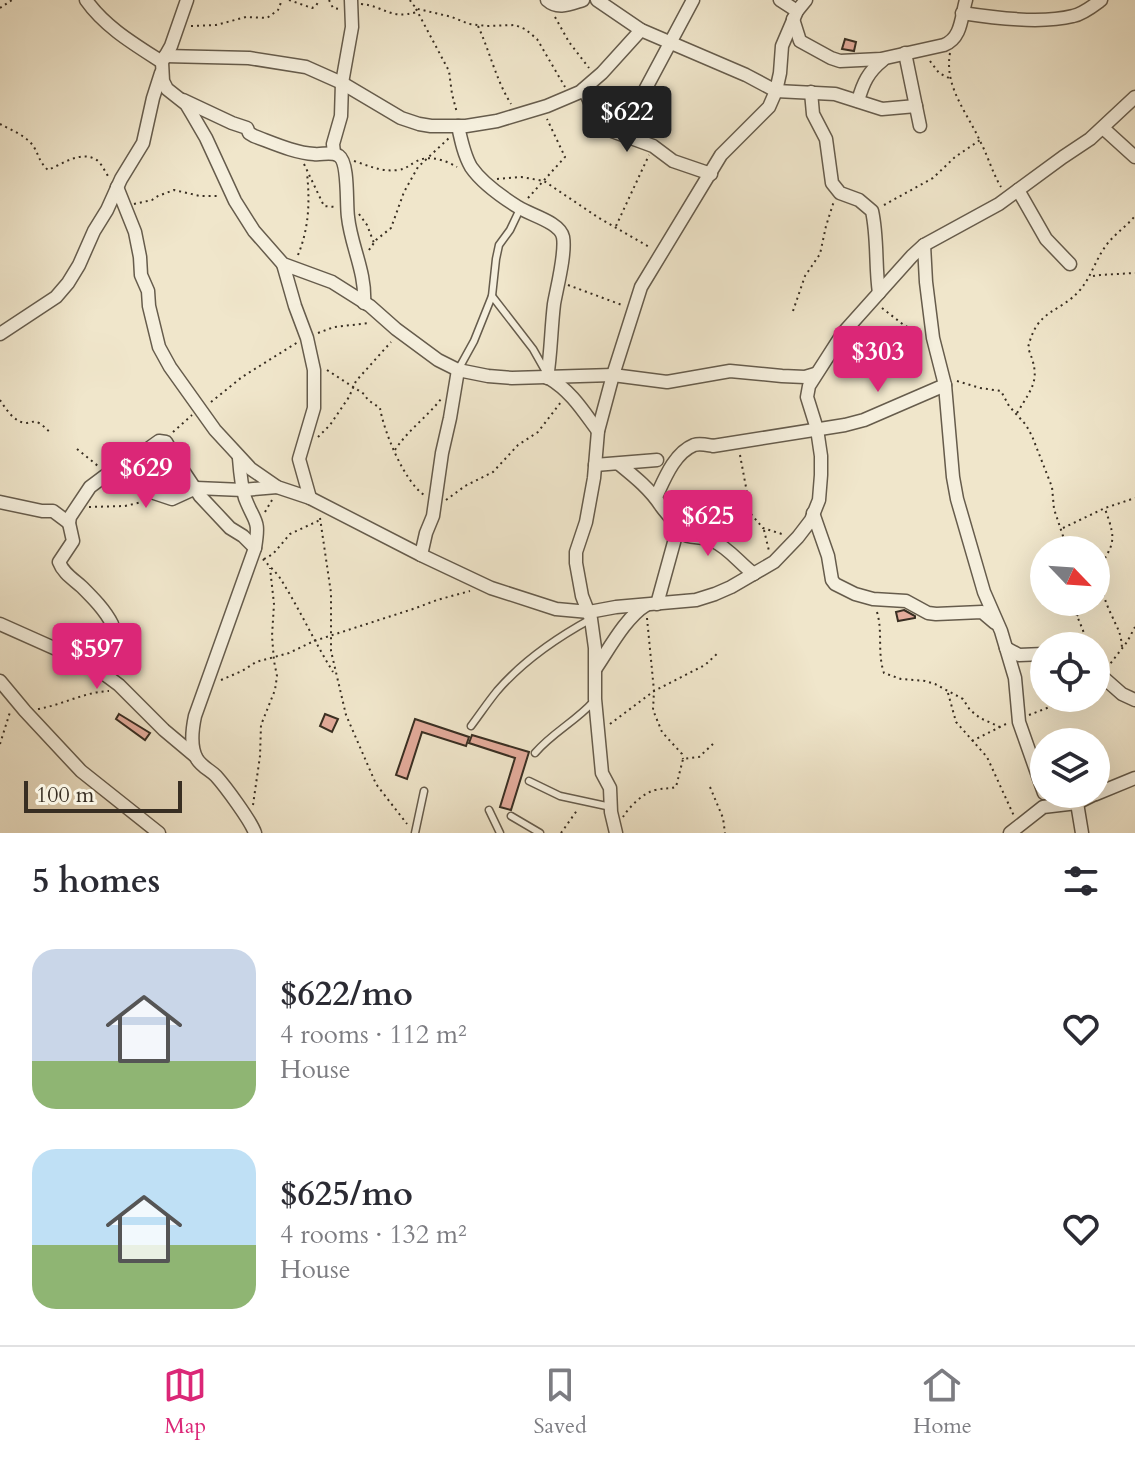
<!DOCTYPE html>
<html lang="en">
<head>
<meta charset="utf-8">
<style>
	body { margin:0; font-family:Cardo,serif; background:#f7f7f7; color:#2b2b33; height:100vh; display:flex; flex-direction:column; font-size:30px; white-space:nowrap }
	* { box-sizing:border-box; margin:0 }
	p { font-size:26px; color:#7c7c81 }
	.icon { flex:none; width:44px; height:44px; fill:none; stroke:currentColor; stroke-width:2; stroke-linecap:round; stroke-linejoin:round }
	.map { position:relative; height:833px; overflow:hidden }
	.panel { display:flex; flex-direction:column; background:#fff; flex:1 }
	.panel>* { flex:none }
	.needle { width:52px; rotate:115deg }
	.controls { position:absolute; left:1030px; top:536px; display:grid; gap:16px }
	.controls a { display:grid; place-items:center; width:80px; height:80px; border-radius:50%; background:#fff; box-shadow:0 8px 32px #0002; font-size:40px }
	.scale { position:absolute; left:24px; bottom:20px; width:158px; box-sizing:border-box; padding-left:8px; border:4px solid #382e22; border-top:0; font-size:22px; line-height:28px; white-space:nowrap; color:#382e22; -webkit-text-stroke:6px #f5efdd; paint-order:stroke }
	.price { position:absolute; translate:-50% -68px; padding:0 18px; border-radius:8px; background:#db2777; color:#fff; font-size:26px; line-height:52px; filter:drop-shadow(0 2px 4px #0008) }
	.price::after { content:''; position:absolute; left:50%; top:48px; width:24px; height:18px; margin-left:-12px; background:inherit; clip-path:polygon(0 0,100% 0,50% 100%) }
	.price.active { background:#222; color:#fff }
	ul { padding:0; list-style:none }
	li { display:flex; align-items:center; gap:24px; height:200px; padding:0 32px }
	li span { display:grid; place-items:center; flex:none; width:224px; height:160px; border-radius:24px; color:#555 }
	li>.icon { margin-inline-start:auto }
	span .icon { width:96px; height:96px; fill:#fffc; stroke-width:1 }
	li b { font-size:34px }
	h2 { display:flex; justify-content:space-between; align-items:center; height:96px; padding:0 32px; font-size:34px }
	.tab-bar { display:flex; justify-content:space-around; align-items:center; height:112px; border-top:2px solid #e1e1e2; background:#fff; font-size:22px; color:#7c7c81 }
	.tab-bar a { display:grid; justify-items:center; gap:4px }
	.tab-bar .active { color:#db2777 }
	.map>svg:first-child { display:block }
	.building { fill:#e4ac9c; stroke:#382e22; stroke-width:2 }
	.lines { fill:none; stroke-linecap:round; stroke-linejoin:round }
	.lane-casing { stroke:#665c4c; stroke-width:9 }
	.street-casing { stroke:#665c4c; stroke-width:15 }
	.path { stroke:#382e22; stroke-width:2; stroke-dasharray:2 4; stroke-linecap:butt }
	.lane { stroke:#f5efdd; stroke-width:6 }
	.street { stroke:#f5efdd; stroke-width:12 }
</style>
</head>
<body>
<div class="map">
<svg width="1135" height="833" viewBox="0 0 1135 833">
	<rect width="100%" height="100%" fill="#f0e6cb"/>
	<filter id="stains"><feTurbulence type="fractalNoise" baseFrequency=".0025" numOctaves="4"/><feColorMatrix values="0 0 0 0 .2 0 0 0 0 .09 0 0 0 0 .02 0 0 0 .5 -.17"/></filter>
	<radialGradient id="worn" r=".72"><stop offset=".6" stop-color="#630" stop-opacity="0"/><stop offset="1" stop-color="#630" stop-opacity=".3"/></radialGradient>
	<g class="building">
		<polygon points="845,39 856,42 854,51 842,49"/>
		<polygon points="904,610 915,616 915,618 898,621 896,612"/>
		<polygon points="119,714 150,733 145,740 116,719"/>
		<polygon points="325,714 338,719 332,732 320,726"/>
		<polygon points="415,719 469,737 466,746 422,732 407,779 396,775"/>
		<polygon points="472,735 529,752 511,810 500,807 515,758 469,743"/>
	</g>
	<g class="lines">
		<g class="lane-casing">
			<g id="lane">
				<polyline points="492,296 533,349 546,372"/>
				<polyline points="458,370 474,341 492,296 496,259 499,245 510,230 520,209"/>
				<path d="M471,726C480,714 488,702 497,691C522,662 558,637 591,619"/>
				<path d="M535,753C552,733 576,721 593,702"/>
				<polyline points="529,781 560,796 611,807"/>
				<polyline points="489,810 500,833"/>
				<polyline points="511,816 540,833"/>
				<polyline points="415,833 424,791"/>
			</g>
		</g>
		<g class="street-casing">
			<g id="street">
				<path d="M86,0C105,27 134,44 162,62"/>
				<polyline points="187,0 171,46 162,62 163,81 167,89 186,104 192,114 206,138 235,201 254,231 283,264 332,282 370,306 396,329 438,360 458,370 488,376 512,378 613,375 667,382 730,371 782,376 805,377 815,374"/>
				<path d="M547,0C558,10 570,4 583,0"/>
				<polyline points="597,0 641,30 746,75 776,91 835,94 882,109 916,106"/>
				<polyline points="780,0 797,11"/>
				<path d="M962,13C995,18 1041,24 1073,16C1083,14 1093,6 1101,0"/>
				<path d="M793,19L800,41L831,58L840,61L881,59L944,45C962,38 961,17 966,0"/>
				<polyline points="905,53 920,126"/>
				<polyline points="165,56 249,58 306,67 342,83 401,118 419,124 431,126 466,126 497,121 547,106 580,92 602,73 641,30"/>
				<polyline points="584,89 601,127 653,146 673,161 711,174"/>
				<path d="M811,92L813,114L826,139L832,183L840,193L859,200L872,211C878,238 875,266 879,293"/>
				<path d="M183,100L232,123L247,128L249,133L254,136C273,143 295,153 314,154C322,155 332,151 339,156C349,163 346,204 348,217C351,246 366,272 364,303"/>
				<path d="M858,101C863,83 868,72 883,60"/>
				<path d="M458,126C461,140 464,155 471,167C482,183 502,197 518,207C530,215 560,222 563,237C566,253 557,287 554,304C551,329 551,354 547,378"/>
				<polyline points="1103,128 1135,157"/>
				<polyline points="627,135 645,90 693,0"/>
				<polyline points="334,153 333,144 341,116 342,83 352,27 351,0"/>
				<polyline points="117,187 135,232 140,257 141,275 148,291 149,306 159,347 170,367 215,430 251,469 277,487 310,498 421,555 491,588 556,609 589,612 616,607 696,600 715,594 731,587 774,562 798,537 811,520 819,500 821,475 821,456 817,429 807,397 809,386 843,333 912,256 924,245 999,204 1063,157 1090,139 1135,97"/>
				<polyline points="1018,190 1046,239 1070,264"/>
				<polyline points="924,245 926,282 933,338 945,385 953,477 957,499 984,592 1001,631 1015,678 1019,722 1044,793"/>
				<polyline points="283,264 295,306 307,338 314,370 314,408 299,459 310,498"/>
				<polyline points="0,334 56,297 68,283 79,265 94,231 107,210 121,179 143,143 153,98 161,73"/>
				<path d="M549,378C572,392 583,411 598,431"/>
				<path d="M239,458C240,471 241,485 245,498C255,524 260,518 255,548L195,716C192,730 190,747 197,759C202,767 210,770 216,776C225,786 251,821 255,833"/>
				<polyline points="131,461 137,485 151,492 172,499 196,488 243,490 277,487"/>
				<path d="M619,464C635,477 650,489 661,506C669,517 676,521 676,535L657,604"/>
				<polyline points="595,465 657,460"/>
				<path d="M656,497C664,480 674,453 694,445C700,443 707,445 713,446L845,425L864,420L945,385"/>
				<polyline points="0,502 42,511 53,511 69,523"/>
				<polyline points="813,513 828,556 832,580 835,584 855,594 873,599 906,601 928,613 936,614 982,612 995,623"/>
				<path d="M677,530C690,541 699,534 713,541C729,548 740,564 754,574"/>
				<polyline points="421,555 426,533 433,516 442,453 450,418 458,370"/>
				<polyline points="0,624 92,665 119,685 164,730 195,756"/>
				<polyline points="1006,648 1019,655 1044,654"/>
				<path d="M92,665L108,635L112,624C105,610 93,598 82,587C73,579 63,573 59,562L73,541L69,523L70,517L90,487L106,475L131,461L159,441L166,442L178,463L200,496L230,528L243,536L255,548"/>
				<path d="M596,668C609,649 626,617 646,605"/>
				<polyline points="0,681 25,711 81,771 159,833"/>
				<polyline points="1096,683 1105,679 1122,694 1135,700"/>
				<polyline points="1096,794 1135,778"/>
				<polyline points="1077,803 1082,833"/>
				<polyline points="616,833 611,812 610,788 602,773 595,699 595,648 591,619 582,596 576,563 576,552 586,522 594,478 598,431 613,375 641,287 721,155 769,107 776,91 780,73 782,46 797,11 806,0"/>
				<polyline points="1010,833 1043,807 1077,803 1095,794"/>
			</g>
		</g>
		<g class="path">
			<polyline points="289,0 312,8 316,6 319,0"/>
			<polyline points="329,0 333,8 340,9"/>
			<polyline points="410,0 412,4 418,9 452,17 469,24 487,26 515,25 525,29 537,39 565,87"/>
			<path d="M361,4C384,6 390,20 417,12"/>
			<polyline points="0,8 12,0"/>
			<polyline points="416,9 449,71 452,94 457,113"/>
			<polyline points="555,17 569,42 589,68"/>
			<polyline points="191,26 216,25 246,17 267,18 278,10 282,0"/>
			<path d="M478,26C490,52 496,80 511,104"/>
			<path d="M950,53C944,87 967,112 980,141C988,156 992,172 1001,187"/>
			<polyline points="930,61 939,73 949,78"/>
			<path d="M0,124C11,130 27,136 34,147C39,156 40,163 48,170C62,164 80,151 95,159C101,162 104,170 108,176"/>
			<path d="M354,161C369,166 382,172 398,170C406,169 408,166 415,162C428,154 445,160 457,167"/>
			<polyline points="304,164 324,206 335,207"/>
			<polyline points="497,179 521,177 544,181 599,218 651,248"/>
			<polyline points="528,198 565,157 547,119"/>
			<polyline points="134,204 152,200 158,196 174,190 200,196 220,196"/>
			<polyline points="884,205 933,178 955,157 980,140"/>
			<polyline points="359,214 367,225 374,243"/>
			<polyline points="616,226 649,155"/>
			<polyline points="369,250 376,240 391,228 404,192 418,167 449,138"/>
			<path d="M298,255C309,228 310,202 307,173"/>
			<polyline points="1093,276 1100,275 1135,273"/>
			<polyline points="568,285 622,305"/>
			<polyline points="882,308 905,326 920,331"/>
			<polyline points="793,311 805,276 820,254 826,226 834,201"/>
			<polyline points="318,333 334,327 370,323"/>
			<path d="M327,370L364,394L368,400L380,408C384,432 404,481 424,495"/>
			<polyline points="957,381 980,388 1001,391 1009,406 1026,425 1032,436 1052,487 1054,509 1065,542 1064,550"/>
			<path d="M0,400C6,409 13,421 25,423C31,423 33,420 39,423C43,425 46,429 50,432"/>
			<polyline points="211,402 242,377 298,342"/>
			<path d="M1017,413C1034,385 1041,379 1028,348C1037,308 1059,314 1080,290C1091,277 1095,261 1105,247C1113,235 1126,227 1135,216"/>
			<polyline points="173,432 192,415"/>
			<polyline points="318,437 330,425 349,397 356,381 391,342"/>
			<polyline points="77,449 98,466"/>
			<path d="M395,450C408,430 427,417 441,399"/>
			<polyline points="740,455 751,514 763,528 785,535"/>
			<polyline points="446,500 465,486 493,472 518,445 538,432 561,402"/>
			<polyline points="89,507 125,506 142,502"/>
			<polyline points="265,512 272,500"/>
			<polyline points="320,518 331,593 331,651 346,715 376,784 407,824"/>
			<polyline points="1063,528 1105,508 1135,498"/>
			<polyline points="764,530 769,551"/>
			<path d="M263,559C268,565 275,571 280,578C299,608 314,641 333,672"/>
			<polyline points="264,559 273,554 290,534 320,520"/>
			<path d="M1098,571C1100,586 1105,602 1112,616C1118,630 1121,632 1122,648"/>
			<path d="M1096,574C1113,543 1118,544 1105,509"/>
			<path d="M1072,602C1076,617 1085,630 1087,646"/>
			<path d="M877,612C883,632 877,653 884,673L901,679L925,681L935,684L963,699L970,710L980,718L1000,727"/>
			<polyline points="1077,616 1083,602"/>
			<polyline points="647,618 654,691 653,710 662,732 682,754 683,759"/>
			<polyline points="1096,657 1102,670"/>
			<polyline points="1107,668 1127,642 1135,627"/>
			<polyline points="221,680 242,671 256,662 289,653 314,641 416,608 437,600 470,591"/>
			<polyline points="948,693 956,722 987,757 1014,816"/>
			<path d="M38,709C62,705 84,692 109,691"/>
			<polyline points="1029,715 1073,698"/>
			<polyline points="610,724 654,691 705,665 719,652"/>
			<polyline points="972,741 1008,723"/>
			<polyline points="0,744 10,712"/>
			<polyline points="710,787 723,818 725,833"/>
			<polyline points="253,805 260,756 261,725 275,690 277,676 274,661 272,636 274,604 270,568"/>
			<path d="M623,817C629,807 643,793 655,790C663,788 669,789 676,787L683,759L699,757L714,743"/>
			<polyline points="561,833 578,809"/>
		</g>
		<use href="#lane" class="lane"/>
		<use href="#street" class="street"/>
	</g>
	<rect width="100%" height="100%" filter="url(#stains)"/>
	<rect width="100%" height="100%" fill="url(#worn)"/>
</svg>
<div class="controls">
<a><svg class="needle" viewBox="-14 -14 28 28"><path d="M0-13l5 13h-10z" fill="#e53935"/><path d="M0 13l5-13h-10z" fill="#7c7c81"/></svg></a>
<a><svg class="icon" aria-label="locate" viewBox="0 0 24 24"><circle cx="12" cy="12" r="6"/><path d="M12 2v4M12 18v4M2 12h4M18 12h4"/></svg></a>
<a><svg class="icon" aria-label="layers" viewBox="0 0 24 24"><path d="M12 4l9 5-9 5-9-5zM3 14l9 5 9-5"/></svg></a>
</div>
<div class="scale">100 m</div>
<b class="price active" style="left:627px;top:154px">$622</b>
<b class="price" style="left:878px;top:394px">$303</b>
<b class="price" style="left:146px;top:510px">$629</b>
<b class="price" style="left:708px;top:558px">$625</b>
<b class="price" style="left:97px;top:691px">$597</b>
</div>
<section class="panel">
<h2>5 homes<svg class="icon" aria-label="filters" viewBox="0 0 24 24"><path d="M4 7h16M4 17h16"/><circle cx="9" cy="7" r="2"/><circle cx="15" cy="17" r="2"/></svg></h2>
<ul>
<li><span style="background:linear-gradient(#c9d6e8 70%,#8fb573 0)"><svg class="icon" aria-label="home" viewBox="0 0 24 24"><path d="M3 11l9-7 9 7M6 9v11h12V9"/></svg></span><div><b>$622/mo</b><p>4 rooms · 112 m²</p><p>House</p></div><svg class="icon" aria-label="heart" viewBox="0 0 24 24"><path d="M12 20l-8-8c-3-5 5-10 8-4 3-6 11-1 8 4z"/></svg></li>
<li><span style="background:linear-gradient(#bfe0f5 60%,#8fb573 0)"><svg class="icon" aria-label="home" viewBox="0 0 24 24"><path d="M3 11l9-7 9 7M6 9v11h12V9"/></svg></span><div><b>$625/mo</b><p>4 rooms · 132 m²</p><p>House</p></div><svg class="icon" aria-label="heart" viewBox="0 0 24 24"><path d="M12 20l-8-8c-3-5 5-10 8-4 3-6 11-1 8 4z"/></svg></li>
</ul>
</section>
<nav class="tab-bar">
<a class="active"><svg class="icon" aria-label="map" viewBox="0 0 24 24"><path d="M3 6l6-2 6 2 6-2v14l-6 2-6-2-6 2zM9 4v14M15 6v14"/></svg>Map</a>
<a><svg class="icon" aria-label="saved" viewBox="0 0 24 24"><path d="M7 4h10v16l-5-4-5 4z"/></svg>Saved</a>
<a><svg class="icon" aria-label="home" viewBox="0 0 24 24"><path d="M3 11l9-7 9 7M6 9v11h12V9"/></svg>Home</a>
</nav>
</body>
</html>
